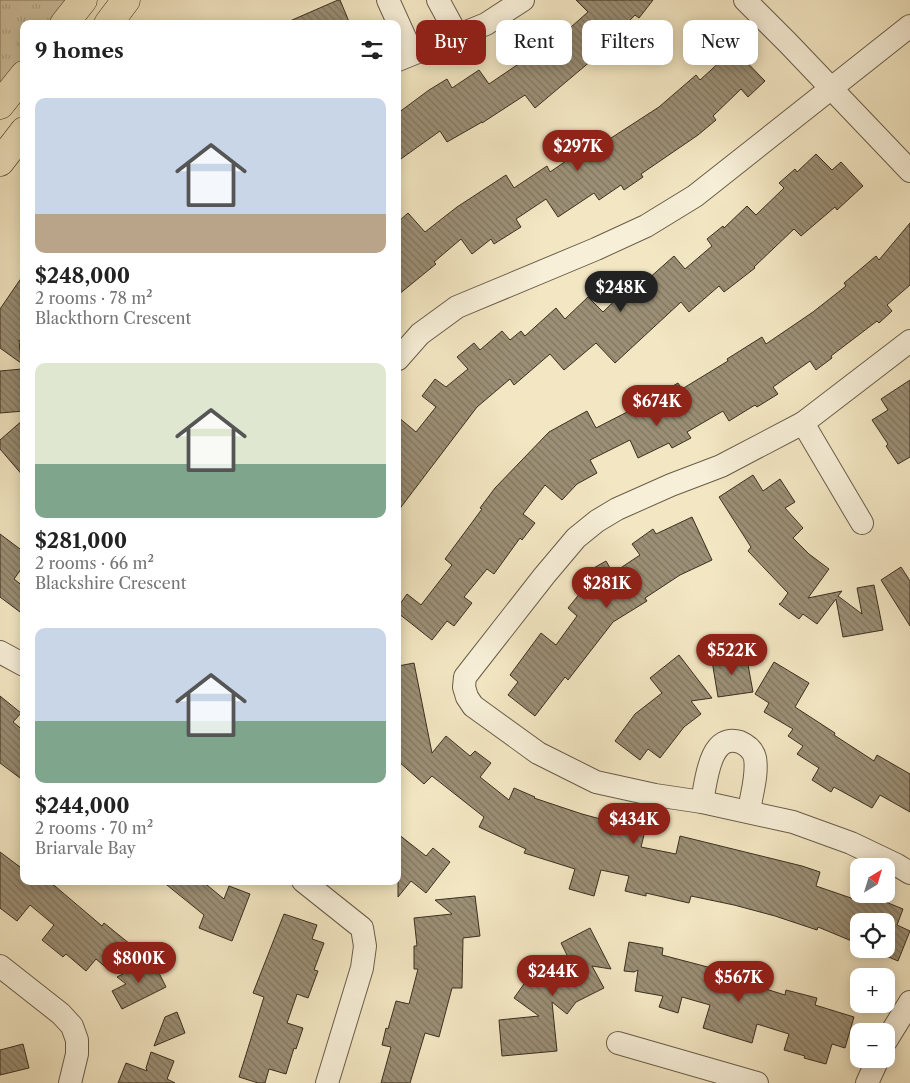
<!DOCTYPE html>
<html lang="en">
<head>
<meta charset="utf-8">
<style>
	body { margin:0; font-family:"Libre Caslon Text",serif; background:#f6f6f6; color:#222; height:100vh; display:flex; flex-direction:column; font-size:19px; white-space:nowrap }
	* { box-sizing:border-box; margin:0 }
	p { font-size:16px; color:#767676 }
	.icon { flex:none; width:28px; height:28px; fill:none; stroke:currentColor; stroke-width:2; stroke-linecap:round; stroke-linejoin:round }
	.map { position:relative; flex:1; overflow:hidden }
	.drawer { position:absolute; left:20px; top:20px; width:381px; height:865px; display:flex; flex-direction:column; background:#fff; border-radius:10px; box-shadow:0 2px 12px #0003 }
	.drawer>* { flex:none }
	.guide { position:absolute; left:416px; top:20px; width:419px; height:45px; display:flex; gap:10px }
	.needle { width:32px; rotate:38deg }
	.tools { position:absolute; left:850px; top:858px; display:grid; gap:10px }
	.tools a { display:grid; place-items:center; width:45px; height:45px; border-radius:10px; background:#fff; box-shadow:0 2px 12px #0003; font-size:25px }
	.price { position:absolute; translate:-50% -42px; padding:0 11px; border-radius:18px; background:#8f2418; color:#fff; font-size:16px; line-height:32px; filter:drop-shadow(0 1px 2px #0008) }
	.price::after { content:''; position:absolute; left:50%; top:30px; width:15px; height:11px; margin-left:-8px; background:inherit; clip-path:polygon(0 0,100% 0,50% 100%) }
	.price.active { background:#222; color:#fff }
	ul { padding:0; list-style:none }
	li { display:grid; align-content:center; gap:10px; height:265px; padding:0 15px }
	li span { display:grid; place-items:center; height:155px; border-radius:10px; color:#555 }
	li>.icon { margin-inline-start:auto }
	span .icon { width:90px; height:90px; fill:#fffc; stroke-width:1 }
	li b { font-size:21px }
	h2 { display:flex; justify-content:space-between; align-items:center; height:60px; padding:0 15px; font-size:21px }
	.tag { padding:0 18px; border-radius:10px; background:#fff; box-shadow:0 2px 12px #0003; font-size:18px; line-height:45px }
	.tag.active { background:#8f2418; color:#fff }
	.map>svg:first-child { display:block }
	.grass { fill:url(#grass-tufts); stroke:#887c64 }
	.building { fill:url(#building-back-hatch); stroke:#3b2f20 }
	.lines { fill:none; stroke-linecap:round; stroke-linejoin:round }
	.minor-casing { stroke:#695d49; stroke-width:24 }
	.major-casing { stroke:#3b2f20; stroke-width:29 }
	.minor { stroke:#f7efd8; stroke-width:22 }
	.major { stroke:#f3e7c3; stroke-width:28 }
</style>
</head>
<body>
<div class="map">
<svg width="910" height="1083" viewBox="0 0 910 1083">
	<defs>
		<pattern id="grass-tufts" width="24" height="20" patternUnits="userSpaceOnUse" patternTransform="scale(1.25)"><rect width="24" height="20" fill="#d4c8a7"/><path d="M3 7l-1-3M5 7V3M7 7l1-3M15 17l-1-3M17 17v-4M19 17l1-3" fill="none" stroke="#b7ac8f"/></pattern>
		<pattern id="building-back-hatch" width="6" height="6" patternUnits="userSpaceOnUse" patternTransform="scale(1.25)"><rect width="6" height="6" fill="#9b8f75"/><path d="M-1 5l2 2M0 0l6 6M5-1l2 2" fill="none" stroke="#807560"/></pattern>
	</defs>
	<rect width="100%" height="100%" fill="#f3e7c3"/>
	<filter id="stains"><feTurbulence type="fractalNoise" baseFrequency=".004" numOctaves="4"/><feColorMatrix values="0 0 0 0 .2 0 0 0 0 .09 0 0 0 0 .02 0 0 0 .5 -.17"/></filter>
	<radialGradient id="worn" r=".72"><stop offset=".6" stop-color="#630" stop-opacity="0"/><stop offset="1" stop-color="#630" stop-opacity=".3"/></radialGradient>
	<polygon class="grass" points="0,0 88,0 70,24 24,24 24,83 0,113"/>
	<g class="building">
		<polygon points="338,0 340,0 350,24 283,24"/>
		<polygon points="576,0 653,0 639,18 635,15 597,54 598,55 535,108 525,95 482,123 482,122 447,142 440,131 398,161 398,113 429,90 447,79 452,88 479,70 489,84 520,63 512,54 530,40 534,45 554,27 562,35 588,12"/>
		<polygon points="734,49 765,81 748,97 741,89 713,116 716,120 698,135 641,174 643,177 624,190 621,185 599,200 594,193 558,217 546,199 516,219 521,227 494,244 491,239 472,254 461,239 434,262 436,264 398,295 398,222 408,213 425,232 457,207 506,175 514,188 547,166 550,172 588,146 591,151 659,107 696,75 700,80"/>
		<polygon points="816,154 832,170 841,162 863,186 837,210 835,207 801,236 794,229 754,267 755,268 724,292 719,286 689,312 681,302 615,363 596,343 564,370 550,354 514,385 510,379 477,407 398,511 398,417 416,432 436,407 422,396 435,379 446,387 468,369 457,357 474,343 480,350 502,331 510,340 521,331 525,336 556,308 565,319 588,297 603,312 628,288 626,286 641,273 647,280 674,256 685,269 712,246 707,239 723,226 724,228 747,206 756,215 784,188 779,183 795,169 797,172"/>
		<polygon points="910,223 910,285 887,305 892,311 879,323 877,321 831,356 832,358 816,370 810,361 773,387 778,394 757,407 755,405 729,421 723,411 687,432 691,438 672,448 669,443 638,458 630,440 590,460 597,473 577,484 562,500 545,485 523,514 535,523 522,540 520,538 494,574 487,569 464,597 472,603 454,626 447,621 432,640 398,613 398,607 407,594 421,605 452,565 445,559 482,509 480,508 495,488 549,432 587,411 596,428 633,409 678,383 682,389 728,361 727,359 762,337 766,344 813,312 846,286 844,283 876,256 879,260"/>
		<polygon points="24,274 24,343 19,340 21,363 0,348 0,309"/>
		<polygon points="22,369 24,411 0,413 0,371"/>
		<polygon points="910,380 910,457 898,464 886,446 888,444 872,420 888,410 881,399"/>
		<polygon points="24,419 24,477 0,449 0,440"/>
		<polygon points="753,475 763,491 780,479 795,502 785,508 803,528 793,538 809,554 829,569 808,598 842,591 838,596 862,614 857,588 874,585 883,630 843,637 836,599 817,624 803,614 799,619 779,604 781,603 788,593 748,551 751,547 719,497"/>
		<polygon points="692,517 712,560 680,575 645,598 647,601 613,622 568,680 565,677 535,716 508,695 518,682 510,675 541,633 556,645 577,616 568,608 590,581 585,573 606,561 613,573 640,555 632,544 653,529 656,534"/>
		<polygon points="0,534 24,552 24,565 14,579 24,587 24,615 0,597"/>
		<polygon points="901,567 910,581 910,626 881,580"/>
		<polygon points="746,654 753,692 718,697 712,661"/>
		<polygon points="679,655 712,698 691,701 701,714 684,727 660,758 648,749 640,760 615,741 635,714 662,693 650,678"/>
		<polygon points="774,662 809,683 795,707 835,733 834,735 874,761 877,755 910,774 910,812 880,795 872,808 834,787 831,792 812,780 819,768 797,754 803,746 788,736 793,729 764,712 769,703 755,694"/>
		<polygon points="414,663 432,753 446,736 470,756 475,751 491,763 480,777 509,800 514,788 535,797 534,798 582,814 645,831 641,847 676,854 680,836 802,866 820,872 816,886 854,899 855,894 878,894 876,898 903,909 897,925 910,931 898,961 870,949 886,949 886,921 859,921 859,944 818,927 817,930 775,916 734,905 691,896 689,903 646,893 646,896 625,891 629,876 601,870 594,896 569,889 575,869 524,853 526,849 479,827 484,817 432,776 424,784 398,761 398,666"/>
		<polygon points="0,696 21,713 13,722 24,731 24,781 0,763"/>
		<polygon points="398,834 426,856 433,848 450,862 426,893 411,881 398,897"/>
		<polygon points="0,852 24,870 24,881 49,881 102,926 104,923 130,944 109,970 96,959 86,971 66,954 63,957 42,940 54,925 30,905 17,921 0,908"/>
		<polygon points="162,881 202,881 224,899 229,886 250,894 232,941 199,928 204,915"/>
		<polygon points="475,896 480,936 463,938 462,988 452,988 439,1037 425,1033 410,1083 381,1083 391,1047 382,1045 386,1028 388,1029 396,1001 409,1004 418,969 414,969 414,946 417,946 414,918 452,914 435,900"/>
		<polygon points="284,914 317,925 312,939 324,943 314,970 318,971 308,998 297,994 287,1023 303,1028 296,1049 294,1048 286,1074 269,1069 265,1083 258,1083 239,1077 264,997 253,993"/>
		<polygon points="590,928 611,969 592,966 604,988 576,1002 567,1014 552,1002 557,1051 502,1056 499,1020 539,1016 514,998 536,967 545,974 570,961 561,943"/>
		<polygon points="629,942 663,948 662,955 742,976 740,981 785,995 786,990 817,998 815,1005 854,1017 845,1048 832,1044 826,1064 804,1058 805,1056 784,1050 789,1034 757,1024 752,1043 703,1028 710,1005 682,997 678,1013 659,1007 663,996 635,991 638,970 634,972 624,971"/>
		<polygon points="152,959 166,987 122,1009 112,991 126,984 117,977"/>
		<polygon points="177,1012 185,1033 154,1046 165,1017"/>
		<polygon points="23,1044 29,1068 0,1075 0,1050"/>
		<polygon points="151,1052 174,1061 167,1079 175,1083 118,1083 126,1063 147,1071 146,1068"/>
	</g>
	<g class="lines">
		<g class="minor-casing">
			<g id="minor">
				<polyline points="388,0 412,53"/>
				<polyline points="438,0 457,35"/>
				<polyline points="745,0 788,43 910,171"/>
				<polyline points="398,60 486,24 523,0"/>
				<polyline points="910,341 803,423 721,466 671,485 617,509 597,521 576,538 544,576 465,677 464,687 467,697 473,706 538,753 596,782 655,795 702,802 793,822 851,843 897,865 910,873"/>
				<polyline points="398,359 420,334 457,307 596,249 646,226 695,196 910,26"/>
				<polyline points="803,423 862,523"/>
				<polyline points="0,652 24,665"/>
				<path d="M702,802C706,783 709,732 740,742C747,745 753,750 755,758C758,775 751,795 749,812"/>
				<polyline points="303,881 362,928 365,946 362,968 327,1083"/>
				<polyline points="0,966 61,1014 72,1026 77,1040 77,1054 70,1083"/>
				<polyline points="886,1041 910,1002"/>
				<polyline points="618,1043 757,1083"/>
				<polyline points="867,1083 878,1059"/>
			</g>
		</g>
		<g class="major-casing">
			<g id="major">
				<polyline points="64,24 83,0"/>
				<polyline points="108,24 126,0"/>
				<polyline points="0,105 24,75"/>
				<polyline points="0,162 24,131"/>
			</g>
		</g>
		<use href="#minor" class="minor"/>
		<use href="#major" class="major"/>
	</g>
	<rect width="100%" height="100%" filter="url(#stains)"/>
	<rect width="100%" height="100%" fill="url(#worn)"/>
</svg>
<div class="tools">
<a><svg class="needle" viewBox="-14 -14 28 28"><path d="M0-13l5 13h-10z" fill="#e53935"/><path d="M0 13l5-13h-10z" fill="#767676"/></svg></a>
<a><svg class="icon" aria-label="locate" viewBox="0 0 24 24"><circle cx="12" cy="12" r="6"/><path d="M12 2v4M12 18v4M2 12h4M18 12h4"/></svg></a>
<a>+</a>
<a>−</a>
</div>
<b class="price" style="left:578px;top:172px">$297K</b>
<b class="price active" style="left:621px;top:313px">$248K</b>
<b class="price" style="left:657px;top:427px">$674K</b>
<b class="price" style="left:607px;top:609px">$281K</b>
<b class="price" style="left:732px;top:676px">$522K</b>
<b class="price" style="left:634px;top:845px">$434K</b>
<b class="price" style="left:139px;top:984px">$800K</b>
<b class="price" style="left:553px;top:997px">$244K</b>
<b class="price" style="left:739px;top:1003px">$567K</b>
<div class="guide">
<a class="tag active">Buy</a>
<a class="tag">Rent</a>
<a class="tag">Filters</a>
<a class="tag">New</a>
</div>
<section class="drawer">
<h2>9 homes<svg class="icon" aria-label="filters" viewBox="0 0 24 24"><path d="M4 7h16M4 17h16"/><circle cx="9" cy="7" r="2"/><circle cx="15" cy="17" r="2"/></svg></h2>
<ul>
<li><span style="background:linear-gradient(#c9d6e8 75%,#b9a48a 0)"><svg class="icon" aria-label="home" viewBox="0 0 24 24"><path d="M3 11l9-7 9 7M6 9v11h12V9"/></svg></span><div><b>$248,000</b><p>2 rooms · 78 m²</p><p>Blackthorn Crescent</p></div></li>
<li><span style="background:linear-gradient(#dfe7d0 65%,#7fa58c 0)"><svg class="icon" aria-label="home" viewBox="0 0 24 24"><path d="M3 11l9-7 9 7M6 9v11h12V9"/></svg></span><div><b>$281,000</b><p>2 rooms · 66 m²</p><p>Blackshire Crescent</p></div></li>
<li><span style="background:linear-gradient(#c9d6e8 60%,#7fa58c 0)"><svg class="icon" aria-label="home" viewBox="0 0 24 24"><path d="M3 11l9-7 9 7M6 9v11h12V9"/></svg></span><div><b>$244,000</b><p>2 rooms · 70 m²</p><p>Briarvale Bay</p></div></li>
</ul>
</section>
</div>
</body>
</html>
